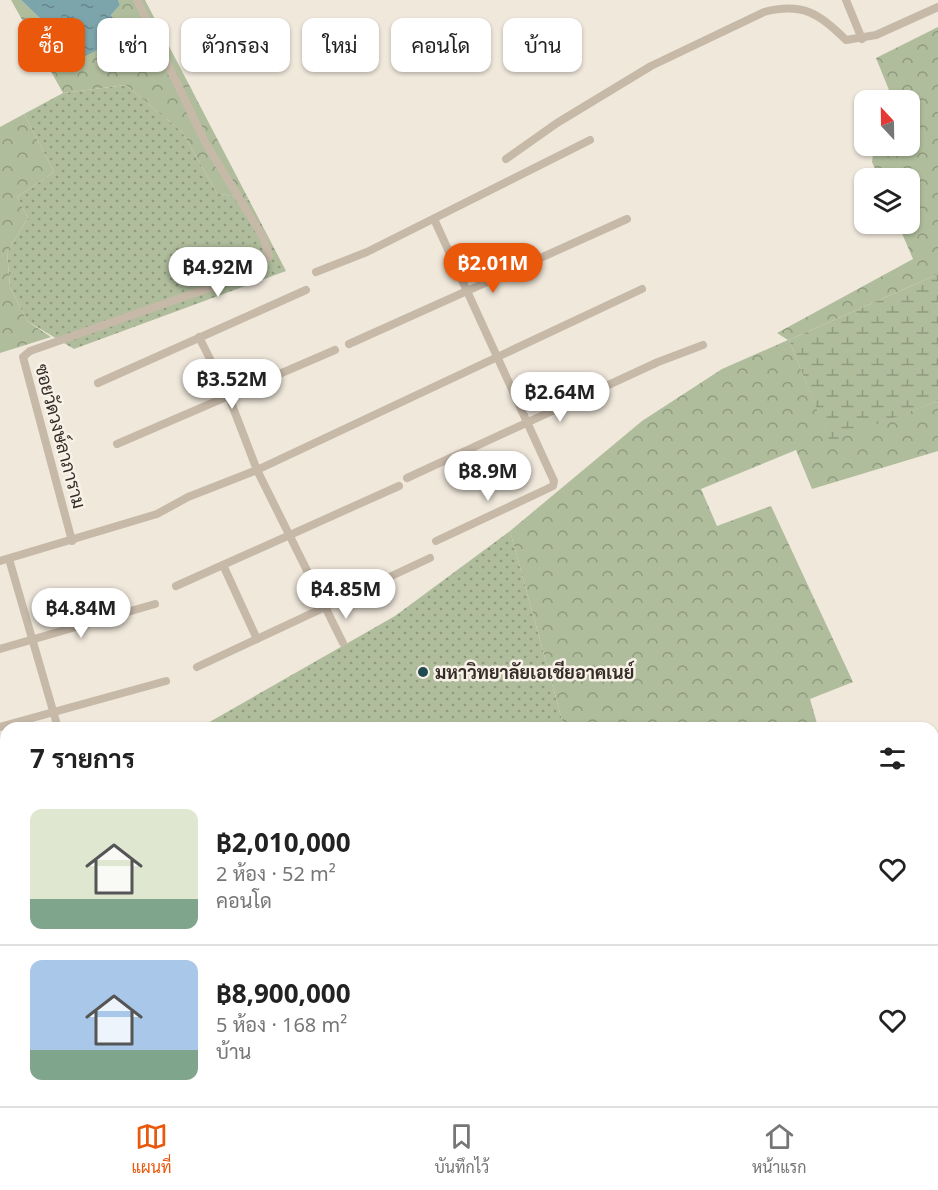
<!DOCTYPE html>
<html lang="th">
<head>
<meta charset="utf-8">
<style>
	body { margin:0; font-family:"Noto Sans",Sarabun,sans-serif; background:#f2f2f2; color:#222; height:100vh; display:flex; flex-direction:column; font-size:22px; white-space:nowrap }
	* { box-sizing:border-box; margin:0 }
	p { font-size:20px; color:#767676 }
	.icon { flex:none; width:33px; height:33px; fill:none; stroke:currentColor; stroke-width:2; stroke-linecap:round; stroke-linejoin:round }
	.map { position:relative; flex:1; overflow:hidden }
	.details { position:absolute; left:0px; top:722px; width:939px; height:386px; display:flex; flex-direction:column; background:#fff; border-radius:18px 18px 0 0; box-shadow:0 2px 4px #0004 }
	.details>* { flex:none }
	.banner { position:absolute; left:18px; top:18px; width:600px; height:54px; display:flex; gap:12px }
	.needle { width:39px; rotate:338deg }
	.fabs { position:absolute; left:854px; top:90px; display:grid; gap:12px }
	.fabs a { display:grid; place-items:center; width:66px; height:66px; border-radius:12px; background:#fff; box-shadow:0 2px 4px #0004; font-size:30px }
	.price { position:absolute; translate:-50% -51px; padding:0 14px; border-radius:21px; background:#fff; color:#222; font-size:20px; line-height:39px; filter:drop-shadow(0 2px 3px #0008) }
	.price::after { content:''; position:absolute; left:50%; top:36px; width:18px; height:14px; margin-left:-9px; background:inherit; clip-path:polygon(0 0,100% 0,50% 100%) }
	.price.selected { background:#ea580c; color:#fff }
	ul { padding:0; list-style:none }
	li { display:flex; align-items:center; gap:18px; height:150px; padding:0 30px }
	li+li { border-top:2px solid #e0e0e0 }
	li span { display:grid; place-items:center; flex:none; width:168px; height:120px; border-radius:12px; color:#555 }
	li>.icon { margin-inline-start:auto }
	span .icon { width:72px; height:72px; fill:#fffc; stroke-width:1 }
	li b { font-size:26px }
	h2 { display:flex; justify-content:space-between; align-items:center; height:72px; padding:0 30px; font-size:26px }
	.pill { padding:0 21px; border-radius:12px; background:#fff; box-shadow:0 2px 4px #0004; font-size:21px; line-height:54px }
	.pill.selected { background:#ea580c; color:#fff }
	.dock { display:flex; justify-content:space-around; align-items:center; height:84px; border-top:2px solid #e0e0e0; background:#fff; font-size:16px; color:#767676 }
	.dock a { display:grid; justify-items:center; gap:3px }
	.dock .selected { color:#ea580c }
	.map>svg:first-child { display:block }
	.grass { fill:url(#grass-dots) }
	.forest { fill:url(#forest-crowns) }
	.wetland { fill:url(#wetland-marsh) }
	.water { fill:url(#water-ripples) }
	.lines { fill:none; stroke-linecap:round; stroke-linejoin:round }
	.street { stroke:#c7b9a8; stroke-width:8 }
	.poi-dot { fill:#204a52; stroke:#f8f1e7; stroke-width:2 }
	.labels { text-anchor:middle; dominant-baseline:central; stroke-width:5; stroke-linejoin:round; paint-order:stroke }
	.street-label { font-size:18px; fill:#342d27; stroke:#f8f1e7 }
	.poi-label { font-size:18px; font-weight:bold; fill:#342d27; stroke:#f8f1e7; text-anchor:start }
</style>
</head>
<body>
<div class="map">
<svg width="938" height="1106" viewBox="0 0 938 1106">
	<defs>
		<pattern id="grass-dots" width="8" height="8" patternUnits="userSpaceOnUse" patternTransform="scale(1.5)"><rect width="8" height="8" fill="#afbd9c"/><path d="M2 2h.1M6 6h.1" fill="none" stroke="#8f9a7f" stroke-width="1.8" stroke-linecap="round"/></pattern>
		<pattern id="forest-crowns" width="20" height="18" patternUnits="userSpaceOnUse" patternTransform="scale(1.5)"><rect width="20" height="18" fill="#afbd9c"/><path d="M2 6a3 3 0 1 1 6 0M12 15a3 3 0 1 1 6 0" fill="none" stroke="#8f9a7f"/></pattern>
		<pattern id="wetland-marsh" width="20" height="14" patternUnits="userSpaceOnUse" patternTransform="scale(1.5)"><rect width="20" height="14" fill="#afbd9c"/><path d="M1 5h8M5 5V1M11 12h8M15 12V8" fill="none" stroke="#8f9a7f"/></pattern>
		<pattern id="water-ripples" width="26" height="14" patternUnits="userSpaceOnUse" patternTransform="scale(1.5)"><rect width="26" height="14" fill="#7ca4ab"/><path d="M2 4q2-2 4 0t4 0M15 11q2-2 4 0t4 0" fill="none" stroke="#66868b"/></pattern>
	</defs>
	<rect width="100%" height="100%" fill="#f0e8db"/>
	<g class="grass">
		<polygon points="126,85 182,132 217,193 249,200 286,271 74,349 27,321 10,287 7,252 28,218 17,197 54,172 24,114 63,93"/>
		<polygon points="510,531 564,727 199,728 395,616"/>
		<polygon points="276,1101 668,1101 669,1106 277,1106"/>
	</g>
	<g class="forest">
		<polygon points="11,0 21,0 65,42 76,60 112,42 119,32 111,15 120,5 118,0 145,0 249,200 217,193 182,132 126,85 63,93"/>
		<polygon points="938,27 938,274 789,340 830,441 938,401 938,451 812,489 796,450 701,489 717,526 771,506 853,682 810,699 818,727 564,727 510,531 642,421 722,369 788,340 777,333 913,259 898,224 909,224 909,178 879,178 872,162 874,146 909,146 909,100 893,100 876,58"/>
		<polygon points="24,114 54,172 17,197 28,218 7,252 10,287 27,321 51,337 0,353 0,127"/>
		<polygon points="933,902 938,916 938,1106 669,1106 668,1101 933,1101"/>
	</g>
	<polygon class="wetland" points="938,274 938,401 830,442 789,340"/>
	<polygon class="water" points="21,0 118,0 120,5 111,15 119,32 112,42 76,61 65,42"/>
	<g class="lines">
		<g class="street">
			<polyline points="846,0 862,39"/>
			<path d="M506,159L557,123L651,66L764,12C803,2 820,14 846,40L876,35L938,7"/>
			<polyline points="434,219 554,481 553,486 547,489 436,541"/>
			<polyline points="316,272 367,252 590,140"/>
			<polyline points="199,337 229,397 257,470 343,643"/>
			<polyline points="349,344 627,219"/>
			<polyline points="98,383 306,290"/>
			<polyline points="117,444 335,350"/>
			<polyline points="407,478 658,362 703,345"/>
			<polyline points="72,541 23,357 30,351 209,288 259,267 269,256 263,237 206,144 137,0"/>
			<polyline points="9,559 58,728"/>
			<polyline points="0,561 157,514 188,497 257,470 642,289"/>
			<polyline points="223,565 257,639"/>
			<polyline points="176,586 399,486"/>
			<polyline points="0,649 155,604"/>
			<polyline points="197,667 430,558"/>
			<polyline points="0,727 166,681"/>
			<polyline points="0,813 6,812"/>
			<polyline points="0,892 6,890"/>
			<polyline points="0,978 6,976"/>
			<polyline points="0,1057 6,1055"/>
			<polyline points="166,1101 167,1106"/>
			<polyline points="133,1106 150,1101"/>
		</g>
	</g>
	<circle class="poi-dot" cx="423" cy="672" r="6"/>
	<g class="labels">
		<g class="street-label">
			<text transform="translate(61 436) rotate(75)">ซอยวัดวงษ์ลาภาราม</text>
		</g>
		<g class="poi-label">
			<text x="435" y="672">มหาวิทยาลัยเอเชียอาคเนย์</text>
		</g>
	</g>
</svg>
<div class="fabs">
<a><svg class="needle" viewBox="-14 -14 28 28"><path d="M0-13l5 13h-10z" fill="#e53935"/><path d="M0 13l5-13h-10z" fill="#767676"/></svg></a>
<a><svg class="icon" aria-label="layers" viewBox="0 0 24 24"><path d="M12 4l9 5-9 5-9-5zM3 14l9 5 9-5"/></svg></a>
</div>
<b class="price selected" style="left:493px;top:294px">฿2.01M</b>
<b class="price" style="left:218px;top:298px">฿4.92M</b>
<b class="price" style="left:232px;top:410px">฿3.52M</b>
<b class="price" style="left:560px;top:423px">฿2.64M</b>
<b class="price" style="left:488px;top:502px">฿8.9M</b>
<b class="price" style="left:346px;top:620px">฿4.85M</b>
<b class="price" style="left:81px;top:639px">฿4.84M</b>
<div class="banner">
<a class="pill selected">ซื้อ</a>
<a class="pill">เช่า</a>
<a class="pill">ตัวกรอง</a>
<a class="pill">ใหม่</a>
<a class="pill">คอนโด</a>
<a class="pill">บ้าน</a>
</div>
<section class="details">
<h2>7 รายการ<svg class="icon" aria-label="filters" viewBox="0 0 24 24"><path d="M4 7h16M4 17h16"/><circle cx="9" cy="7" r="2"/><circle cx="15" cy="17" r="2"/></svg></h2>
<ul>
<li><span style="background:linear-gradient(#dfe7d0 75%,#7fa58c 0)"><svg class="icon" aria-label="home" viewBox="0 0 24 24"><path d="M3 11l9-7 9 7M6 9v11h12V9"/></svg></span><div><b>฿2,010,000</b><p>2 ห้อง · 52 m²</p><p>คอนโด</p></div><svg class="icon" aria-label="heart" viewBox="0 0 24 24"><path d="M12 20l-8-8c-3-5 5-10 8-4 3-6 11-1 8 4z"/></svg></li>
<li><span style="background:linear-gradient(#a9c7e8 75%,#7fa58c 0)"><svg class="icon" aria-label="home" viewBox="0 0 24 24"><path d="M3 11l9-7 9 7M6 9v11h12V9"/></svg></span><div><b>฿8,900,000</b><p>5 ห้อง · 168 m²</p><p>บ้าน</p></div><svg class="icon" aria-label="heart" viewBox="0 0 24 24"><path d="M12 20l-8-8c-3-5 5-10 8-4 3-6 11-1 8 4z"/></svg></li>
</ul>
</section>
</div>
<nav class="dock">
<a class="selected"><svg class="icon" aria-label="map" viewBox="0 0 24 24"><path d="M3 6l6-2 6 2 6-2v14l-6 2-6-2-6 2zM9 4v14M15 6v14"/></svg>แผนที่</a>
<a><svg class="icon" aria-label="saved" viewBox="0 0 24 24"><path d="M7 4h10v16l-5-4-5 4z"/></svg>บันทึกไว้</a>
<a><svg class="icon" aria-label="home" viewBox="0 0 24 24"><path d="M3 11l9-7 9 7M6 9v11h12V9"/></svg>หน้าแรก</a>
</nav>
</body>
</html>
